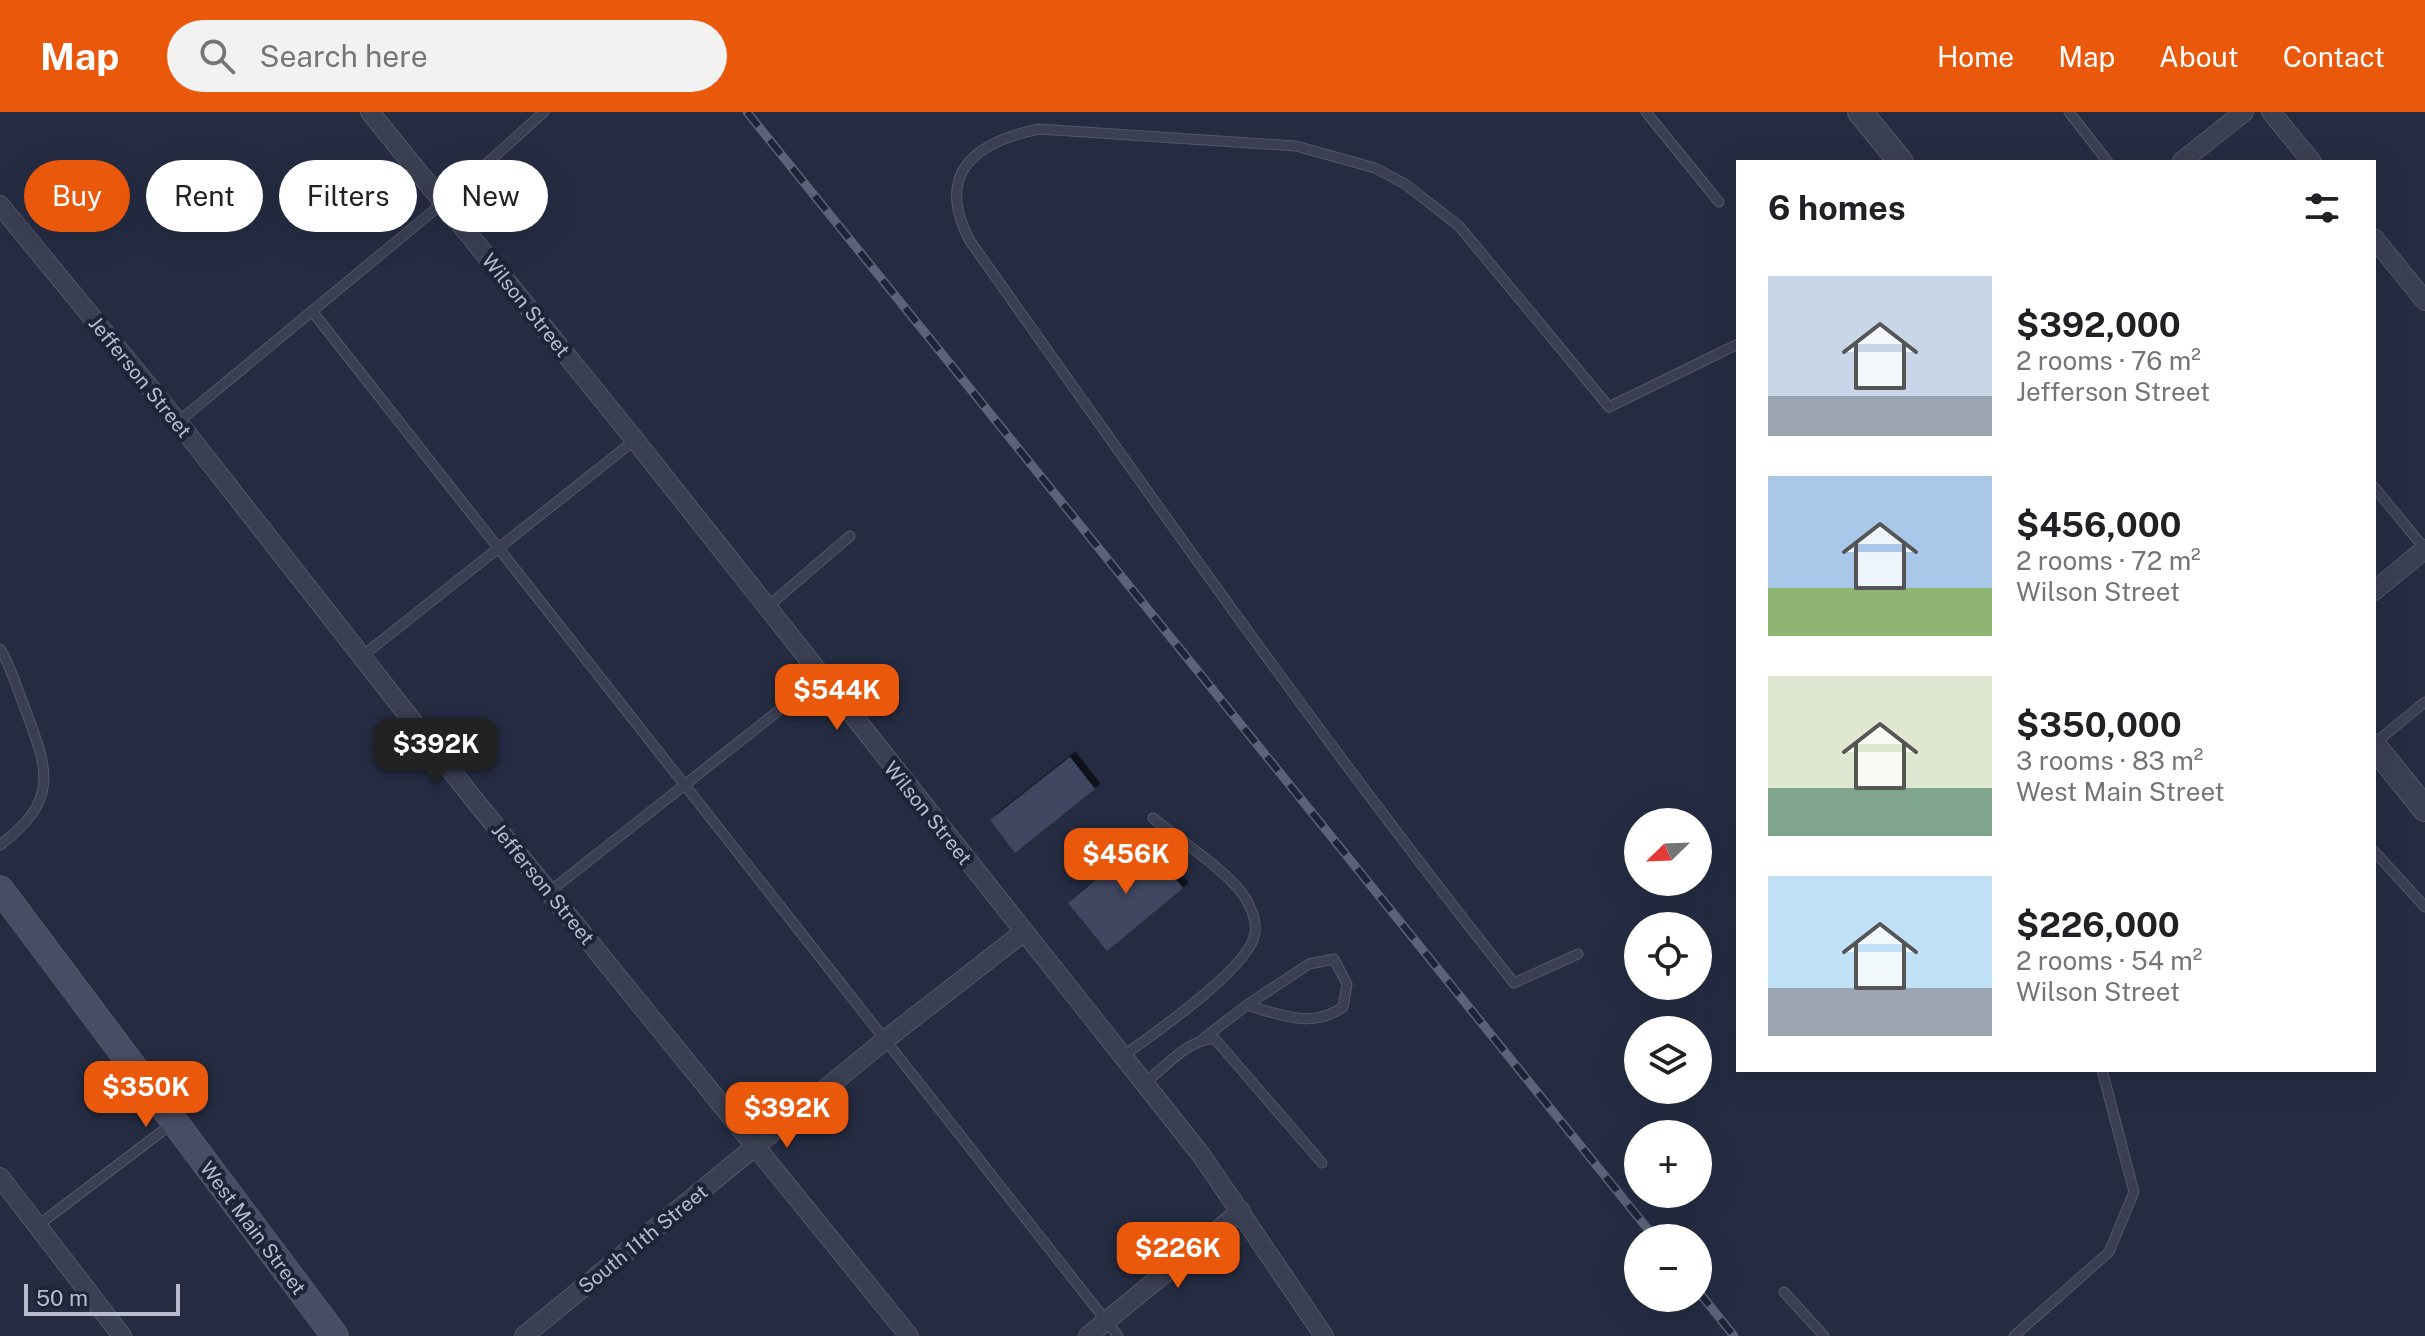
<!DOCTYPE html>
<html lang="en">
<head>
<meta charset="utf-8">
<style>
	body { margin:0; font-family:"Public Sans",sans-serif; background:#f2f2f2; color:#202124; height:100vh; display:flex; flex-direction:column; font-size:30px; white-space:nowrap }
	* { box-sizing:border-box; margin:0 }
	p { font-size:26px; color:#757577 }
	.icon { flex:none; width:44px; height:44px; fill:none; stroke:currentColor; stroke-width:2; stroke-linecap:round; stroke-linejoin:round }
	.map { position:relative; flex:1; overflow:hidden }
	.sheet { position:absolute; left:1736px; top:48px; width:640px; height:912px; display:flex; flex-direction:column; background:#fff; border-radius:0px; box-shadow:0 8px 32px #0002 }
	.sheet>* { flex:none }
	.hud { position:absolute; left:24px; top:48px; width:760px; height:72px; display:flex; gap:16px }
	.needle { width:52px; rotate:247deg }
	.tools { position:absolute; left:1624px; top:696px; display:grid; gap:16px }
	.tools a { display:grid; place-items:center; width:88px; height:88px; border-radius:50%; background:#fff; box-shadow:0 8px 32px #0002; font-size:40px }
	.scale { position:absolute; left:24px; bottom:20px; width:156px; box-sizing:border-box; padding-left:8px; border:4px solid #b7bbcc; border-top:0; font-size:22px; line-height:28px; white-space:nowrap; color:#b7bbcc; -webkit-text-stroke:6px #1e2437; paint-order:stroke }
	.price { position:absolute; translate:-50% -68px; padding:0 18px; border-radius:16px; background:#ea580c; color:#fff; font-size:26px; line-height:52px; filter:drop-shadow(0 2px 4px #0008) }
	.price::after { content:''; position:absolute; left:50%; top:48px; width:24px; height:18px; margin-left:-12px; background:inherit; clip-path:polygon(0 0,100% 0,50% 100%) }
	.price.active { background:#222; color:#fff }
	ul { padding:0; list-style:none }
	li { display:flex; align-items:center; gap:24px; height:200px; padding:0 32px }
	li span { display:grid; place-items:center; flex:none; width:224px; height:160px; border-radius:0px; color:#555 }
	li>.icon { margin-inline-start:auto }
	span .icon { width:96px; height:96px; fill:#fffc; stroke-width:1 }
	li b { font-size:34px }
	h2 { display:flex; justify-content:space-between; align-items:center; height:96px; padding:0 32px; font-size:34px }
	.pill { padding:0 28px; border-radius:36px; background:#fff; box-shadow:0 8px 32px #0002; font-size:28px; line-height:72px }
	.pill.active { background:#ea580c; color:#fff }
	header { display:flex; align-items:center; gap:48px; box-sizing:border-box; height:112px; padding:0 40px; background:#ea580c; color:#fff }
	header strong { font-size:38px }
	nav { display:flex; gap:44px; margin-inline-start:auto; font-size:28px }
	.search { width:560px; height:72px; background:#f2f2f2; display:flex; align-items:center; gap:20px; box-sizing:border-box; padding:0 28px; border-radius:44px; color:#757577; font-size:30px }
	.map>svg:first-child { display:block }
	.building { fill:#3f4760; filter:url(#shadow) }
	.lines { fill:none; stroke-linecap:round; stroke-linejoin:round }
	.service-casing { stroke:#525769; stroke-width:11 }
	.minor-casing { stroke:#525769; stroke-width:20 }
	.tertiary-casing { stroke:#525769; stroke-width:26 }
	.secondary-casing { stroke:#525769; stroke-width:28 }
	.service { stroke:#3a3f52; stroke-width:9 }
	.minor { stroke:#3a3f52; stroke-width:18 }
	.tertiary { stroke:#3a3f52; stroke-width:24 }
	.secondary { stroke:#474d65; stroke-width:26 }
	.rail-casing { stroke:#5c6279; stroke-width:9 }
	.rail { stroke:#1e2437; stroke-width:6; stroke-dasharray:18; stroke-linecap:butt }
	.labels { text-anchor:middle; dominant-baseline:central; stroke-width:8; stroke-linejoin:round; paint-order:stroke }
	.street-label { font-size:20px; fill:#b7bbcc; stroke:#1e2437 }
</style>
</head>
<body>
<header>
<strong>Map</strong>
<div class="search"><svg class="icon" aria-label="search" viewBox="0 0 24 24"><circle cx="10" cy="10" r="6"/><path d="M15 15l6 6"/></svg>Search here</div>
<nav><a>Home</a><a>Map</a><a>About</a><a>Contact</a></nav>
</header>
<div class="map">
<svg width="2425" height="1224" viewBox="0 0 2425 1224">
	<defs>
		<filter id="shadow"><feDropShadow dx="5.5" dy="-5.5" stdDeviation="0" flood-color="#0009"/></filter>
	</defs>
	<rect width="100%" height="100%" fill="#252c42"/>
	<g class="building">
		<polygon points="1070,645 1095,677 1015,741 990,708"/>
		<polygon points="1144,728 1183,776 1107,839 1068,791"/>
	</g>
	<g class="lines">
		<g class="service-casing">
			<g id="service">
				<polyline points="1646,0 1719,90"/>
				<polyline points="2069,0 2108,50"/>
				<polyline points="312,199 1118,1224"/>
				<polyline points="178,310 444,90 544,0"/>
				<polyline points="2374,375 2425,437"/>
				<polyline points="766,496 850,424"/>
				<path d="M0,537C11,554 16,574 24,594C47,656 62,686 0,733"/>
				<polyline points="361,545 635,328"/>
				<polyline points="2375,631 2425,590"/>
				<polyline points="2374,739 2425,795"/>
				<polyline points="549,780 820,566"/>
				<path d="M1578,842L1514,871C1323,631 1147,379 970,129C934,61 975,30 1039,17L1296,34L1375,56L1405,72L1459,114L1609,295L1738,232"/>
				<path d="M1334,847L1347,872L1343,895C1313,917 1280,903 1247,893L1309,852Z"/>
				<polyline points="1204,926 1247,893"/>
				<path d="M1123,944C1152,923 1250,856 1255,821C1257,807 1249,791 1242,781C1224,757 1177,726 1153,706"/>
				<path d="M1144,972C1163,957 1190,925 1215,927L1322,1051"/>
				<polyline points="37,1114 173,1011"/>
				<polyline points="1784,1180 1824,1224"/>
				<polyline points="2014,1224 2109,1140 2134,1080 2102,958"/>
			</g>
		</g>
		<g class="minor-casing">
			<g id="minor">
				<polyline points="370,0 635,328 1202,1044 1324,1224"/>
				<polyline points="2271,0 2312,50"/>
				<polyline points="2181,50 2244,0"/>
				<polyline points="0,93 178,310 472,685 909,1224"/>
				<polyline points="2374,126 2425,189"/>
				<polyline points="2374,479 2425,437"/>
				<polyline points="0,1065 122,1224"/>
				<polyline points="524,1224 885,928 1024,820"/>
				<polyline points="1088,1224 1241,1099"/>
			</g>
		</g>
		<g class="tertiary-casing">
			<g id="tertiary">
				<polyline points="1860,0 1901,50"/>
				<polyline points="2374,634 2425,697"/>
			</g>
		</g>
		<g class="secondary-casing">
			<polyline id="secondary" points="0,777 335,1224"/>
		</g>
		<use href="#service" class="service"/>
		<use href="#minor" class="minor"/>
		<use href="#tertiary" class="tertiary"/>
		<use href="#secondary" class="secondary"/>
		<g class="rail-casing">
			<g id="rail">
				<polyline points="747,0 1655,1126"/>
				<polyline points="1698,1179 1734,1224"/>
			</g>
		</g>
		<use href="#rail" class="rail"/>
	</g>
	<g class="labels">
		<g class="street-label">
			<text transform="translate(526 193) rotate(51)">Wilson Street</text>
			<text transform="translate(140 265) rotate(51)">Jefferson Street</text>
			<text transform="translate(928 701) rotate(51)">Wilson Street</text>
			<text transform="translate(543 772) rotate(51)">Jefferson Street</text>
			<text transform="translate(253 1116) rotate(53)">West Main Street</text>
			<text transform="translate(643 1127) rotate(-39)">South 11th Street</text>
		</g>
	</g>
</svg>
<div class="tools">
<a><svg class="needle" viewBox="-14 -14 28 28"><path d="M0-13l5 13h-10z" fill="#e53935"/><path d="M0 13l5-13h-10z" fill="#757577"/></svg></a>
<a><svg class="icon" aria-label="locate" viewBox="0 0 24 24"><circle cx="12" cy="12" r="6"/><path d="M12 2v4M12 18v4M2 12h4M18 12h4"/></svg></a>
<a><svg class="icon" aria-label="layers" viewBox="0 0 24 24"><path d="M12 4l9 5-9 5-9-5zM3 14l9 5 9-5"/></svg></a>
<a>+</a>
<a>−</a>
</div>
<div class="scale">50 m</div>
<b class="price" style="left:837px;top:620px">$544K</b>
<b class="price active" style="left:436px;top:674px">$392K</b>
<b class="price" style="left:1126px;top:784px">$456K</b>
<b class="price" style="left:146px;top:1017px">$350K</b>
<b class="price" style="left:787px;top:1038px">$392K</b>
<b class="price" style="left:1178px;top:1178px">$226K</b>
<div class="hud">
<a class="pill active">Buy</a>
<a class="pill">Rent</a>
<a class="pill">Filters</a>
<a class="pill">New</a>
</div>
<section class="sheet">
<h2>6 homes<svg class="icon" aria-label="filters" viewBox="0 0 24 24"><path d="M4 7h16M4 17h16"/><circle cx="9" cy="7" r="2"/><circle cx="15" cy="17" r="2"/></svg></h2>
<ul>
<li><span style="background:linear-gradient(#c9d6e8 75%,#9aa5b1 0)"><svg class="icon" aria-label="home" viewBox="0 0 24 24"><path d="M3 11l9-7 9 7M6 9v11h12V9"/></svg></span><div><b>$392,000</b><p>2 rooms · 76 m²</p><p>Jefferson Street</p></div></li>
<li><span style="background:linear-gradient(#a9c7e8 70%,#8fb573 0)"><svg class="icon" aria-label="home" viewBox="0 0 24 24"><path d="M3 11l9-7 9 7M6 9v11h12V9"/></svg></span><div><b>$456,000</b><p>2 rooms · 72 m²</p><p>Wilson Street</p></div></li>
<li><span style="background:linear-gradient(#dfe7d0 70%,#7fa58c 0)"><svg class="icon" aria-label="home" viewBox="0 0 24 24"><path d="M3 11l9-7 9 7M6 9v11h12V9"/></svg></span><div><b>$350,000</b><p>3 rooms · 83 m²</p><p>West Main Street</p></div></li>
<li><span style="background:linear-gradient(#bfe0f5 70%,#9aa5b1 0)"><svg class="icon" aria-label="home" viewBox="0 0 24 24"><path d="M3 11l9-7 9 7M6 9v11h12V9"/></svg></span><div><b>$226,000</b><p>2 rooms · 54 m²</p><p>Wilson Street</p></div></li>
</ul>
</section>
</div>
</body>
</html>
